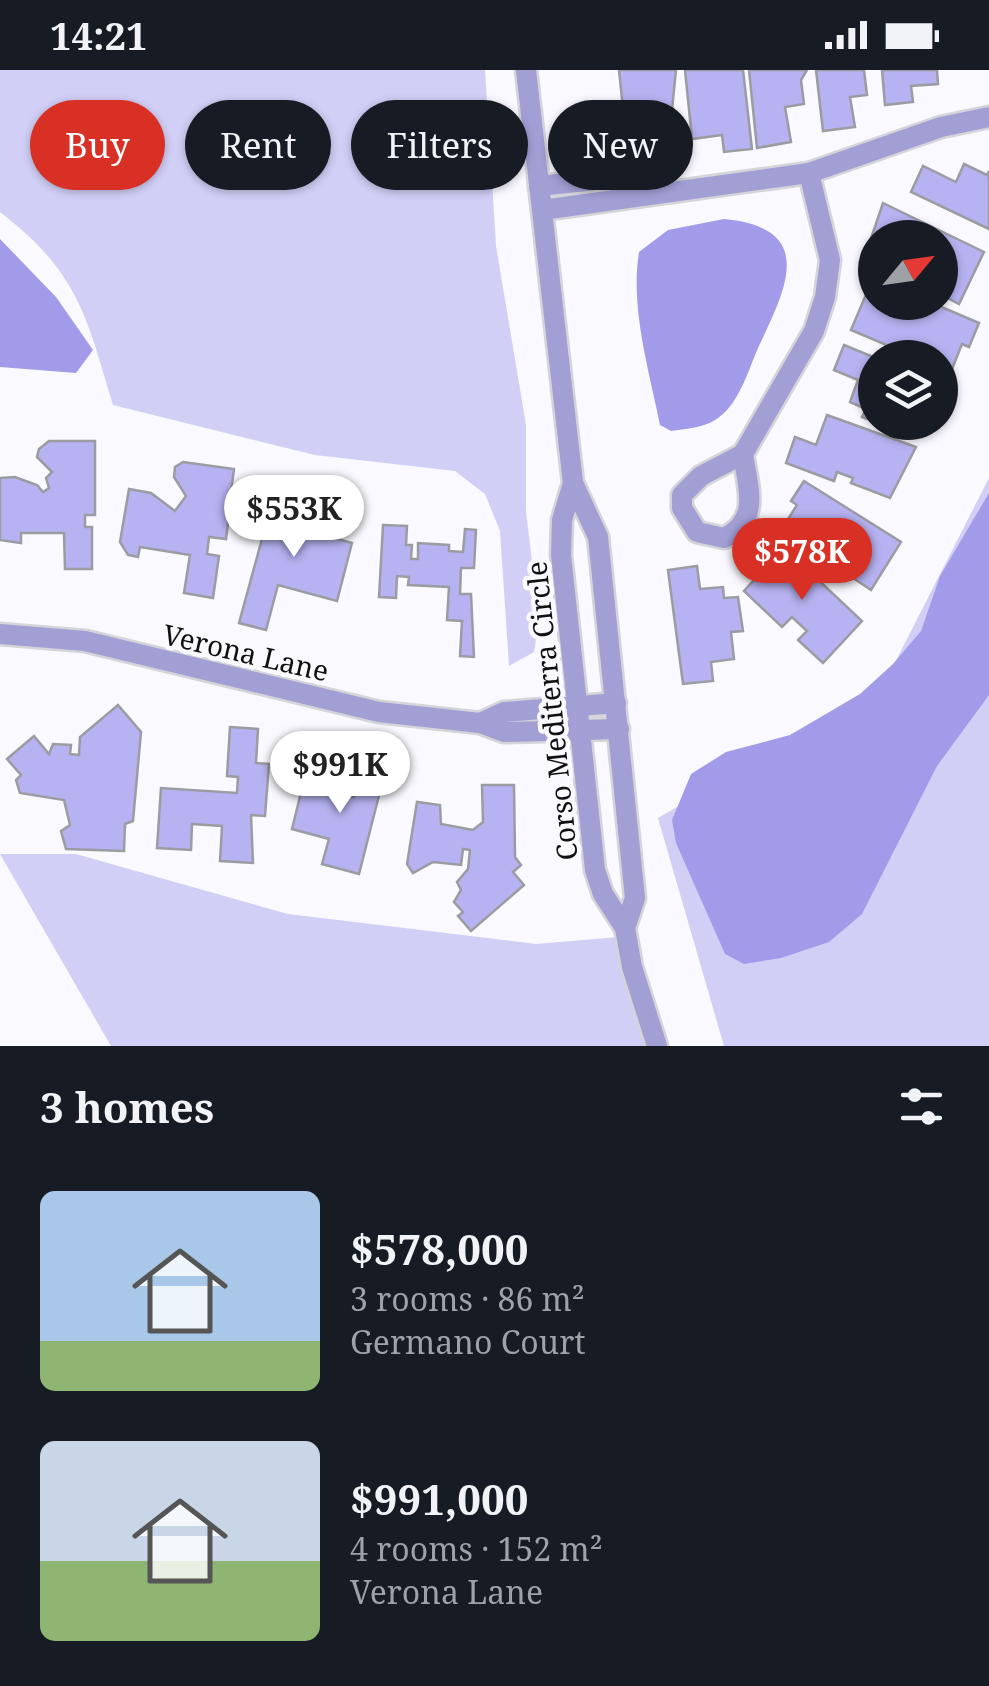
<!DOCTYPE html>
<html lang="en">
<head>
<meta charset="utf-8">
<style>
	body { margin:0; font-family:"Noto Serif",serif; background:#242831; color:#f1f3f6; height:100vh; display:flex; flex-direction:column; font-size:38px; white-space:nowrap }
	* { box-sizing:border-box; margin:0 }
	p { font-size:32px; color:#9ea1a6 }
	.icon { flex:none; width:55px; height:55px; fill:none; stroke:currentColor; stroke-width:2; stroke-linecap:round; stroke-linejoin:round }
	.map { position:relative; height:976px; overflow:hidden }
	.side { display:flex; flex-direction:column; background:#171b24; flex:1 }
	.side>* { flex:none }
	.top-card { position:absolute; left:30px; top:30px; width:930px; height:90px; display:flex; gap:20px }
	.needle { width:65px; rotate:61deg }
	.buttons { position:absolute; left:858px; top:150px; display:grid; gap:20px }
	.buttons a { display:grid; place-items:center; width:100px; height:100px; border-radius:50%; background:#171b24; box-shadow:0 2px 8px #0004; font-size:50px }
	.price { position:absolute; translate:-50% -85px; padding:0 22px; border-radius:35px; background:#fff; color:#222; font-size:32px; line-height:65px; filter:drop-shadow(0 2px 5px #0008) }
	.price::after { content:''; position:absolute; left:50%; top:60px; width:30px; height:22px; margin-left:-15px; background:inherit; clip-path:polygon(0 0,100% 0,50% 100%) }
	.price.on { background:#d93025; color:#fff }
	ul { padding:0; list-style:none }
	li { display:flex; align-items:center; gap:30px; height:250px; padding:0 40px }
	li span { display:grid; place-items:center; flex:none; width:280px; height:200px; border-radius:15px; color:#555 }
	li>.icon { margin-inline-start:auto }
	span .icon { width:120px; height:120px; fill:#fffc; stroke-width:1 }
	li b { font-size:42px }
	h2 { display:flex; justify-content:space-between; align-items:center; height:120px; padding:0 40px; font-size:42px }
	.chip { padding:0 35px; border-radius:45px; background:#171b24; box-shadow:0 2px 8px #0004; font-size:35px; line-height:90px }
	.chip.on { background:#d93025; color:#fff }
	.status { display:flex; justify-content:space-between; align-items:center; height:70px; padding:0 50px; background:#171b24; direction:ltr }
	.status svg { height:28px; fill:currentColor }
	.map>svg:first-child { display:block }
	.green { fill:#d1cff6 }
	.water { fill:#a29be9 }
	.building { fill:#b7b3f2; stroke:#9b9ba2; stroke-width:2.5 }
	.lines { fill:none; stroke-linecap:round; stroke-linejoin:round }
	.street-casing { stroke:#d4d4d9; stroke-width:25 }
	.street { stroke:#a29fd5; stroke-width:20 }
	.labels { text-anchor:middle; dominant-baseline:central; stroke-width:9; stroke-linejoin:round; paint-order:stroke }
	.street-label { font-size:28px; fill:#101012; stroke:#f9f9ff }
</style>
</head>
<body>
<div class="status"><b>14:21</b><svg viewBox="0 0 49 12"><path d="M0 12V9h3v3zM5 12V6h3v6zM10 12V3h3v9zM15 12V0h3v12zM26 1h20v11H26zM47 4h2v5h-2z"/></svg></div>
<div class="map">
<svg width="989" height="976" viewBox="0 0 989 976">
	<rect width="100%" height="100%" fill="#f9f9ff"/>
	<g class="green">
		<path d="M0,0H485L496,176L526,355V441L539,551L534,582L509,596L500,461L485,424L455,401L315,385L113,335C86,245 78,202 0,142Z"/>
		<polygon points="989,408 989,976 724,976 658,748 882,618"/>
		<polygon points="0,784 76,784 288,844 536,874 631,866 657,976 111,976"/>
	</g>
	<g class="water">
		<path d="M724,149C819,158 785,220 758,278C748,301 738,337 715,350C703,358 684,359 671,361L660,355C649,300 630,238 639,182L668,160Z"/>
		<polygon points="0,169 56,227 93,280 76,303 0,297"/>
		<polygon points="989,423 989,625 937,696 862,844 829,872 781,888 744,894 725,884 676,773 672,750 691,704 726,682 790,665 860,624 893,594 921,561 940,506"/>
	</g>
	<g class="building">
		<polygon points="619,0 676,0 672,40 662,42 655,57 658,81 628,86"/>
		<polygon points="685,0 743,0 752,79 724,82 722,65 692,69"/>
		<polygon points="749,0 807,0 801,10 804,34 785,37 791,72 757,78"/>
		<polygon points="816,0 864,0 867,25 850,27 855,57 823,61"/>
		<polygon points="882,0 937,0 938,14 911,16 913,32 885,35"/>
		<polygon points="964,94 987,105 989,101 989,159 911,122 923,96 956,112"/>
		<polygon points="883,133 984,182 959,234 940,224 940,168 875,168 875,194 864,189"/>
		<polygon points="873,208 875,232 930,232 979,253 969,277 962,274 950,304 940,299 940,288 927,288 930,280 911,272 905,283 851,260"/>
		<polygon points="844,275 876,288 875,352 862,347 866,339 850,332 858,310 834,300"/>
		<polygon points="827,345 916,377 890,428 851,413 853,408 837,402 834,411 786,393 795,367 816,375"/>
		<polygon points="49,371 95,371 95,445 85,445 85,457 92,457 92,499 65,499 64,463 21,463 21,473 0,470 0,408 15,407 37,415 43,422 49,418 46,408 52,402 37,387 39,379"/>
		<polygon points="183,392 234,399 230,429 237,431 235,447 229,446 226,469 209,467 207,484 219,486 213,528 184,523 190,485 140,477 138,487 128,485 120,472 129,419 151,423 175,441 186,426 174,407 175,397"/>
		<polygon points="804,411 901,472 871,520 841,500 852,482 836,471 823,491 779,463 797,435 791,431"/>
		<polygon points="274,425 309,434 330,467 352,473 337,531 278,515 266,560 239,553"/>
		<polygon points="383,455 407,456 406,475 412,475 411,489 418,489 418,473 449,475 449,481 463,482 465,459 476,460 474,498 461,498 460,524 471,524 474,587 460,586 462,551 447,550 449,517 408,515 409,507 397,506 396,528 379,527"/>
		<polygon points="778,472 862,551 823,593 798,570 807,561 792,547 782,557 744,521 764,499 758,493"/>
		<polygon points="697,496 700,519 723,517 724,528 738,527 743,561 731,562 734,589 711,592 713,611 683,614 668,500"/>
		<polygon points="118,635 141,662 133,751 125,754 124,781 66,779 61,761 70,755 64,730 20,723 16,710 21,705 7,689 34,666 49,684 53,674 71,675 70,684 79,685 80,667"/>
		<polygon points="230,657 258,659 256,693 269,694 265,746 251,745 253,793 220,791 222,756 192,754 191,780 157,778 161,718 237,723 238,707 227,706"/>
		<polygon points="361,696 385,702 359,804 322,794 329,769 292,759 307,698 330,704 326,720 354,727"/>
		<polygon points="482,715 514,715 515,787 521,795 513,802 524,815 471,861 458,846 463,842 454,832 461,820 457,812 468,799 470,780 463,779 461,795 433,792 413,803 407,794 417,732 440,735 441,754 473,760 483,752"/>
	</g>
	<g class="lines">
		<g class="street-casing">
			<g id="street">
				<polyline points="526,0 573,413 598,467 635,828 625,858"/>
				<polyline points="539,116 605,109 662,120"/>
				<polyline points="542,140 809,103 941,57 989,47"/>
				<path d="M743,384C748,418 761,450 724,468L697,462L682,438V425L701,406L743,384L814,261L825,227L830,190L809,103"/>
				<polyline points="573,413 562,450 561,485 595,800 603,824 625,858 632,897 657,976"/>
				<polyline points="0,564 85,571 379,642 480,653 504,662 619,659"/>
				<polyline points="480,653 504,642 616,633"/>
			</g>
		</g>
		<use href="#street" class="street"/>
	</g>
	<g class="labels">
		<g class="street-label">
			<text transform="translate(246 582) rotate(13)">Verona Lane</text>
			<text transform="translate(551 641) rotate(-96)">Corso Mediterra Circle</text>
		</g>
	</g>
</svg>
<div class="buttons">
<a><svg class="needle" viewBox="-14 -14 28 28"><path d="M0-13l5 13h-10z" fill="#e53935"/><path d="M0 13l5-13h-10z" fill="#9ea1a6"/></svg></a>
<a><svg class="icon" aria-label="layers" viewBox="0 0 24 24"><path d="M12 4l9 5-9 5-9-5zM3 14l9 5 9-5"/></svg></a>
</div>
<b class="price" style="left:294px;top:490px">$553K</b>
<b class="price on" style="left:802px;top:533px">$578K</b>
<b class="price" style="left:340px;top:746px">$991K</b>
<div class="top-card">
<a class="chip on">Buy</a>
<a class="chip">Rent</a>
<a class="chip">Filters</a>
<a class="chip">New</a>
</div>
</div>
<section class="side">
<h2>3 homes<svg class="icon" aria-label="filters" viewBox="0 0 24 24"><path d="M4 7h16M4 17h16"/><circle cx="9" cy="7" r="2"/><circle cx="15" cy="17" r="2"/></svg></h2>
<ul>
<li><span style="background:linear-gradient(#a9c7e8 75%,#8fb573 0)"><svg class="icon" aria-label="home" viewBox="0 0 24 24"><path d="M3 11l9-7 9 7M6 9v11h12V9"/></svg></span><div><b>$578,000</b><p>3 rooms · 86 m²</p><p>Germano Court</p></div></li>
<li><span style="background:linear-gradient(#c9d6e8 60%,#8fb573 0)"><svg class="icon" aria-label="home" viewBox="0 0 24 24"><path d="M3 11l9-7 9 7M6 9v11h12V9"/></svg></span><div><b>$991,000</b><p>4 rooms · 152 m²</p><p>Verona Lane</p></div></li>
</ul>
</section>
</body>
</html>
